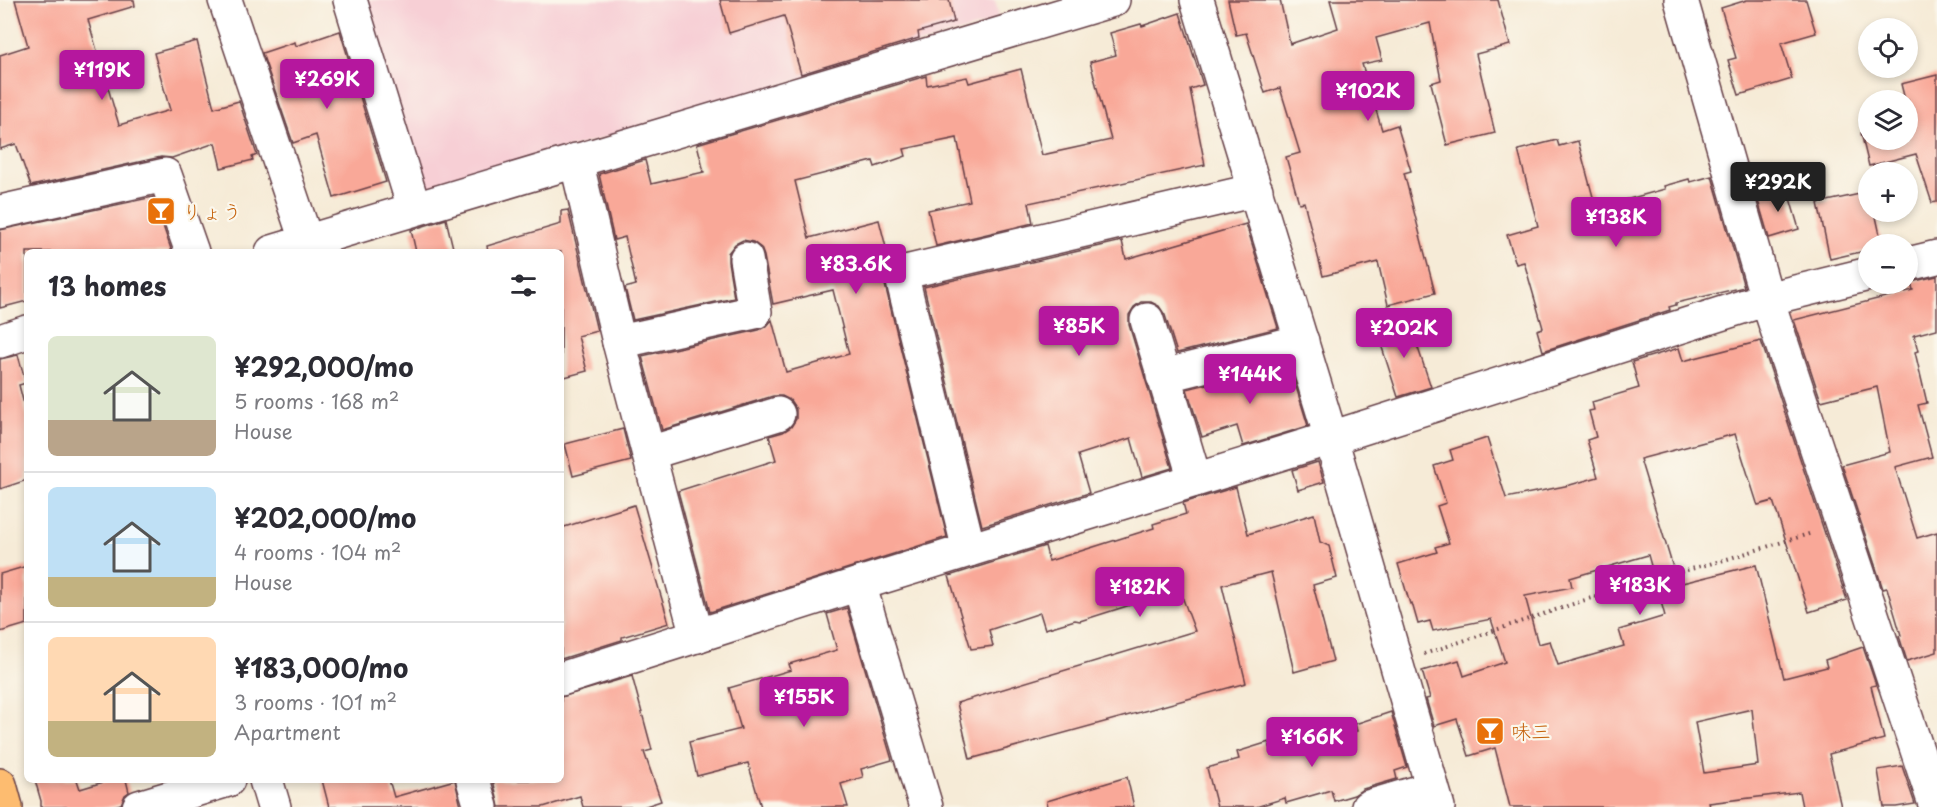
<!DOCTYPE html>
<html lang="en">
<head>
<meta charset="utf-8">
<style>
	body { margin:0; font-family:"Playpen Sans","Klee One",sans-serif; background:#f7f7f7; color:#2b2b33; height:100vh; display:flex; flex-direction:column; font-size:22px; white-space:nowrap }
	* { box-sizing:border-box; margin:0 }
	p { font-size:20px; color:#7c7c81 }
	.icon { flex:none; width:33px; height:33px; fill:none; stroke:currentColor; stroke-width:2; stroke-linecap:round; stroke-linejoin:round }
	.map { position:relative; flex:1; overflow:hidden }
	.drawer { position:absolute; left:24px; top:249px; width:540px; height:534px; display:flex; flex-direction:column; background:#fff; border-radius:9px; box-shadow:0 3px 9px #0003 }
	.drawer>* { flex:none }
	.controls { position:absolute; left:1858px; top:18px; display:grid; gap:12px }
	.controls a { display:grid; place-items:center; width:60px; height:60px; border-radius:50%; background:#fff; box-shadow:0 3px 9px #0003; font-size:30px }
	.price { position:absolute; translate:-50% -51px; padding:0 14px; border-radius:6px; background:#b5179e; color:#fff; font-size:20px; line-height:39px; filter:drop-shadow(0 2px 3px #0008) }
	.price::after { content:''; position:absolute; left:50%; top:36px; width:18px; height:14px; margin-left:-9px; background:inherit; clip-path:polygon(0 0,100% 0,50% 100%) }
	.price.selected { background:#222; color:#fff }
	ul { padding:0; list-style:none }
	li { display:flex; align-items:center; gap:18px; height:150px; padding:0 24px }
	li+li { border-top:2px solid #e1e1e2 }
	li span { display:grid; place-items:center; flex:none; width:168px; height:120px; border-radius:9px; color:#555 }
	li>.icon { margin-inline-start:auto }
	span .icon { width:72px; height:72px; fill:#fffc; stroke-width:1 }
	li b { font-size:26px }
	h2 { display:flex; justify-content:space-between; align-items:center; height:72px; padding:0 24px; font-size:26px }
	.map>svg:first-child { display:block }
	.built { fill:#f7cfd5 }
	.building { fill:#f9a898; fill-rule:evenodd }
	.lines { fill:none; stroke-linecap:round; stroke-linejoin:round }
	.minor-casing { stroke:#643e45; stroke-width:36 }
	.trunk-casing { stroke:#643e45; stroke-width:36 }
	.path { stroke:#643e45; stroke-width:4; stroke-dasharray:1.5 4.5; stroke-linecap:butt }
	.minor { stroke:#fff; stroke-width:33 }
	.trunk { stroke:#fdbc70; stroke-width:33 }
	.labels { text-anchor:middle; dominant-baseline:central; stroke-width:4.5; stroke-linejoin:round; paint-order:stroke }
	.food-label { font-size:20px; fill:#c56008; stroke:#fbf7ec; text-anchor:start }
</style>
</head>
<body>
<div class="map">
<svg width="1937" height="807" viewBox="0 0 1937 807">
	<rect width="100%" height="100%" fill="#fbf7ec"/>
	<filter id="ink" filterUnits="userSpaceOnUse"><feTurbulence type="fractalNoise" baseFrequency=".0167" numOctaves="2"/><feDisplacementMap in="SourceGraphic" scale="12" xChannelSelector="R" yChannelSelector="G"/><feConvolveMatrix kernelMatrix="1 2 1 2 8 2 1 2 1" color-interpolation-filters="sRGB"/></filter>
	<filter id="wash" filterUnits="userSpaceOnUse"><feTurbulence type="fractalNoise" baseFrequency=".008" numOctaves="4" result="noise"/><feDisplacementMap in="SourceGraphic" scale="24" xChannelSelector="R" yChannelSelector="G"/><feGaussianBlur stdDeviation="1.35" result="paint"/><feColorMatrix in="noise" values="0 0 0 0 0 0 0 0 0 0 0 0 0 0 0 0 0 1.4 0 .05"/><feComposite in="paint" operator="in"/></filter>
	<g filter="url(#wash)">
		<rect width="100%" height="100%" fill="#f6ebd7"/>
		<polygon class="built" points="360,0 995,0 999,14 993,22 419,193"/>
		<g id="blocks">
			<g class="building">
				<polygon points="15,0 134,0 135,6 88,20 119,125 170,110 154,53 197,41 214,108 239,101 257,155 252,157 253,160 221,168 215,143 172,158 161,157 31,186 16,144 0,149 0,55 28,46"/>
				<polygon points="720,0 949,0 954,22 918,32 919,38 801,74 784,16 729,33"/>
				<polygon points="1228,0 1280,0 1290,44 1338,28 1330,0 1498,0 1510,45 1476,54 1495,133 1447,145 1431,83 1441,80 1430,23 1376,38 1382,60 1362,64 1382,130 1397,125 1411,171 1404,173 1435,293 1388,305 1378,262 1323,276 1304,202 1299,203 1286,157 1300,153 1280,88 1265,93 1246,33 1236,35"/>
				<polygon points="1747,0 1806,0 1816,33 1781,43 1792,79 1739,95 1728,60 1736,58 1721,8"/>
				<polygon points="1180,13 1203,85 1190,89 1205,165 1029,203 1033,223 936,246 928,210 970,201 957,138 904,149 906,156 875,167 873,161 795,181 809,238 879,220 889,259 883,267 883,277 947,537 710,612 678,491 776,460 769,436 783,432 791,427 796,419 796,409 790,400 782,396 773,396 662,430 642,356 759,330 767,326 772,320 786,372 849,354 833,290 773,304 764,256 761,248 753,242 743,240 735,244 728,253 728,262 734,298 633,320 625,288 636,285 625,237 614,240 599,174 645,160 651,184 704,172 697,144 926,76 927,85 967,77 969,83 1021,69 1042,155 1111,140 1090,62 1116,55 1110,33 1141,24 1142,26"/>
				<polygon points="340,31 386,182 334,198 316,135 293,143 262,53 295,42 296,46"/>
				<polygon points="1937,75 1937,202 1932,203 1916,154 1869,166 1861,133 1869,131 1869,140 1908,140 1908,121 1910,121 1908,100 1905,100 1901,84"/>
				<polygon points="1557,140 1559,146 1578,141 1596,208 1665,189 1664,186 1689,179 1690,182 1712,176 1744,287 1676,303 1676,305 1669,307 1670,310 1543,351 1537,330 1543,328 1524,262 1516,264 1507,235 1538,226 1518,150"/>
				<polygon points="1787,188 1799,229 1769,238 1757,197"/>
				<polygon points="1869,192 1869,212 1875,212 1882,244 1869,244 1869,250 1830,259 1818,203"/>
				<polygon points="153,197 172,252 27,252 27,301 0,308 0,230"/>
				<polygon points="568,210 597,331 578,336 587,371 561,378 561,252 488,252 487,246 561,224 561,211"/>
				<polygon points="446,219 454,252 416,252 411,230"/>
				<polygon points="1246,224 1278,328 1177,353 1165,315 1159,306 1151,302 1141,302 1134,307 1129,315 1129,325 1172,468 1142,477 1131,438 1078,455 1089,493 982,526 924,287 1122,241 1126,259"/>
				<polygon points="1937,276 1937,329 1914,335 1918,351 1915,352 1927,403 1918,405 1932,457 1895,467 1917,538 1937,532 1937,652 1907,661 1899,636 1901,635 1887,588 1883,589 1842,465 1890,452 1877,387 1821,401 1794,320 1913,290 1911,282"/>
				<polygon points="1409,321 1431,387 1398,397 1377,332"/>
				<path d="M1761,341L1847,600L1809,612L1773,501L1758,505L1757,503L1735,434L1640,459L1678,584L1756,565L1784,678L1827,667L1825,660L1863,647L1876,685L1871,686L1884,739L1829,754L1841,807H1802L1799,792L1709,803L1710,807H1510L1495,748L1469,756L1457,719L1434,726L1426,699L1430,698L1422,671L1459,660L1464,676L1505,662L1491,619L1433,631L1430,621L1418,624L1412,603L1410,604L1398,564L1437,552L1435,547L1449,543L1437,506L1446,503L1434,466L1453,460L1450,450L1487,438L1506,498L1570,485L1598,477L1587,440L1596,437L1589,411L1594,410L1592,402L1639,388L1632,362L1679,348L1683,361ZM1648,555L1665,616L1619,630L1624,646L1558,665L1550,641L1538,644L1525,596L1572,587L1570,578ZM1752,709L1758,765L1704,773L1695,722Z"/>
				<polygon points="18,355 26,383 19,385 27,416 27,480 0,489 0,359"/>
				<polygon points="1289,364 1308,426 1243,446 1237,426 1202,437 1187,389"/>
				<polygon points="623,429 631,461 573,476 565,444"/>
				<polygon points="1318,462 1324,482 1298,490 1292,470"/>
				<polygon points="1236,487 1248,534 1314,514 1320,542 1329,546 1337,578 1313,585 1333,661 1294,672 1271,572 1222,585 1246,683 970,759 957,703 1195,631 1174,575 1149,599 1080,621 1075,620 1045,629 1040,613 989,630 993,646 971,649 949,576 1045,546 1049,561 1154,528 1153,524 1186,514 1183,503"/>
				<polygon points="634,505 669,623 622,637 622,640 561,659 561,528"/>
				<polygon points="27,566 27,624 0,632 0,574"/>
				<polygon points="847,608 892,760 861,769 863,777 841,784 848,807 761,807 748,763 697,776 689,742 741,729 729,688 791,670 789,664 837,650 827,614"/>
				<polygon points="632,676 652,750 644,752 661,801 643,807 583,807 580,796 543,807 499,807 493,780 561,780 561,697"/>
				<polygon points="1391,712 1407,767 1395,771 1397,779 1363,789 1354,795 1334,801 1331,790 1286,803 1285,798 1256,807 1217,807 1207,768 1239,759 1237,752 1269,742 1272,755 1357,731 1355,724"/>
				<polygon points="1902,766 1915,804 1896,807 1884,807 1878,770"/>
				<polygon points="1127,777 1134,807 1048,807 1047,801"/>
				<polygon points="35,780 77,780 80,789 110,780 126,780 129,792 125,795 121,804 110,807 41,807 41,801"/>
				<polygon points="322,780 389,780 394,797 455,780 461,807 329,807"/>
			</g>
		</g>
	</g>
	<g filter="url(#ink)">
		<use href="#blocks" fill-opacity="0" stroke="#643e45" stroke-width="1.5"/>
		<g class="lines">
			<g class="minor-casing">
				<g id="minor">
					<polyline points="225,0 310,252"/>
					<polyline points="350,0 414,208"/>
					<polyline points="1197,0 1331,438 1438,807"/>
					<polyline points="1681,0 1767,299 1936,807"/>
					<polyline points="576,160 619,342 697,636"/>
					<polyline points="0,212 165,175 192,252"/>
					<polyline points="272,252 1113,0"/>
					<polyline points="1908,264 1937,257"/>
					<polyline points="1147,320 1195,480"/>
					<polyline points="0,341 27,332"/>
					<polyline points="619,342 755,312 746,259"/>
					<polyline points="1163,376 1302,341"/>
					<polyline points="649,453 778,414"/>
					<polyline points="969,550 901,273 1256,190"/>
					<polyline points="859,584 926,807"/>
					<polyline points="561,679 859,584 1331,438 1767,299 1869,274"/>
					<polyline points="266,780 274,807"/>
					<polyline points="473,780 481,807"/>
					<polyline points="139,807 228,780"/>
					<polyline points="1368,807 1432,788"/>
				</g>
			</g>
			<g class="trunk-casing">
				<polyline id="trunk" points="0,785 6,807"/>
			</g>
			<polyline class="path" points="1424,654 1618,589 1724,560 1812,533"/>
			<use href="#minor" class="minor"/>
			<use href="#trunk" class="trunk"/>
		</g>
	</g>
	<defs>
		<g id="bar-square" transform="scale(1.5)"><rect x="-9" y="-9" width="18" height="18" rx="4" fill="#e8710a" stroke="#fbf7ec"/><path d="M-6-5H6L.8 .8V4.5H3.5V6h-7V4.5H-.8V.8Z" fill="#fff"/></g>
	</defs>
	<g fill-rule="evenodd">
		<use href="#bar-square" x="161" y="211"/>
		<use href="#bar-square" x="1490" y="731"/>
	</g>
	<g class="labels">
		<g class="food-label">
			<text x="182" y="211">りょう</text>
			<text x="1511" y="731">味三</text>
		</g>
	</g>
</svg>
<div class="controls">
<a><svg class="icon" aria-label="locate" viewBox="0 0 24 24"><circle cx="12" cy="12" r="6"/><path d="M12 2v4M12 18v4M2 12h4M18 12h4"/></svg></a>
<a><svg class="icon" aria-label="layers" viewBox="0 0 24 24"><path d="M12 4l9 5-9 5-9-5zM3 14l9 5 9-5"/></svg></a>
<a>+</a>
<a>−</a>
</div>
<b class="price" style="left:102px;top:101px">¥119K</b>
<b class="price" style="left:327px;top:110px">¥269K</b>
<b class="price" style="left:1368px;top:122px">¥102K</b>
<b class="price selected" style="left:1778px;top:213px">¥292K</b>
<b class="price" style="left:1616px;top:248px">¥138K</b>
<b class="price" style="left:856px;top:295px">¥83.6K</b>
<b class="price" style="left:1079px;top:357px">¥85K</b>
<b class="price" style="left:1404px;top:359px">¥202K</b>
<b class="price" style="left:1250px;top:405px">¥144K</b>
<b class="price" style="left:1640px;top:616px">¥183K</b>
<b class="price" style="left:1140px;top:618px">¥182K</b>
<b class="price" style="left:804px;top:728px">¥155K</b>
<b class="price" style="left:1312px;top:768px">¥166K</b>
<section class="drawer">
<h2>13 homes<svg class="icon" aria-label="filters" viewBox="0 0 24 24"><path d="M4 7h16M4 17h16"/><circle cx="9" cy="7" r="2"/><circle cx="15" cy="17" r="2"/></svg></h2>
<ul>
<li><span style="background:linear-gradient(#dfe7d0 70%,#b9a48a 0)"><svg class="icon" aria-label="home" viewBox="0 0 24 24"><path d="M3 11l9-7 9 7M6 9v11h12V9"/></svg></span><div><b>¥292,000/mo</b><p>5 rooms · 168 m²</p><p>House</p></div></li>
<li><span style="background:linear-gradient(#bfe0f5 75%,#c2b280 0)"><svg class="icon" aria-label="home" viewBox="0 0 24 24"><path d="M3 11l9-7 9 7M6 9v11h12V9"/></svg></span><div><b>¥202,000/mo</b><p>4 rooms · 104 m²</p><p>House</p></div></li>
<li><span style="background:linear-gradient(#ffd9b3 70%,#c2b280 0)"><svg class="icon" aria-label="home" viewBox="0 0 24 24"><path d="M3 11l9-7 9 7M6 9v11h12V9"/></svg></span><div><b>¥183,000/mo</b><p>3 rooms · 101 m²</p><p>Apartment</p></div></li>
</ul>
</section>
</div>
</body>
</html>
